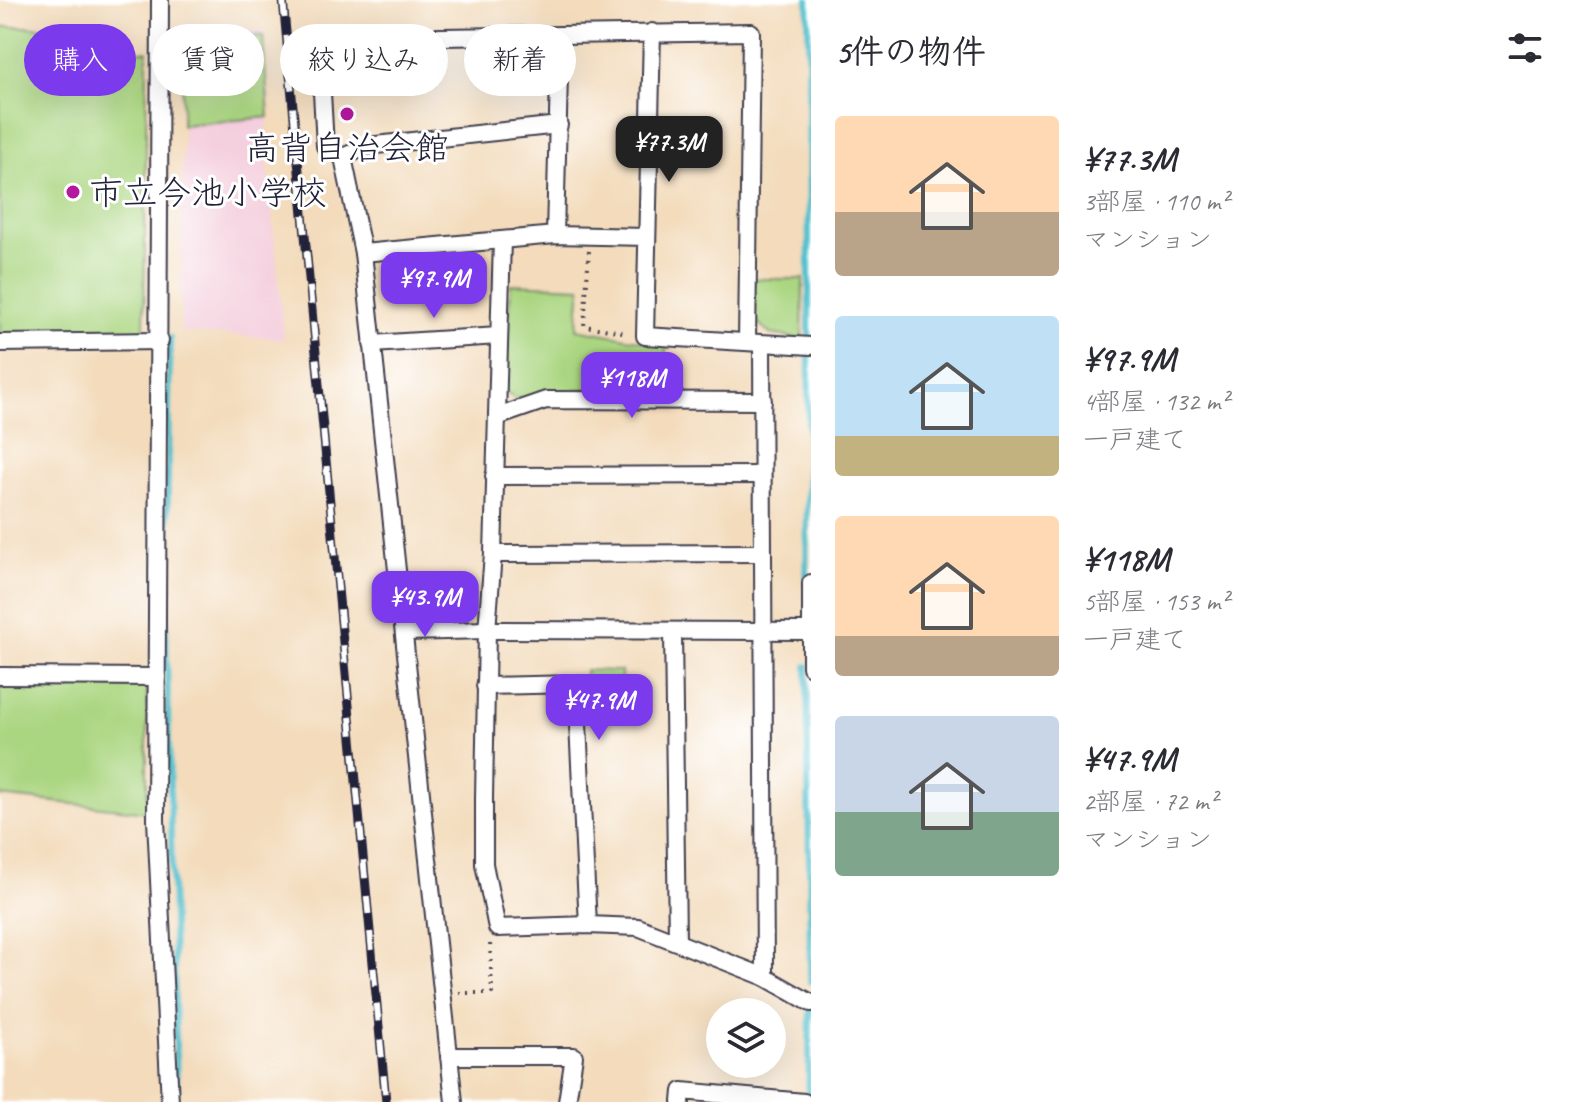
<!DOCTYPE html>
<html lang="ja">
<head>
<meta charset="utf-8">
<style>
	body { margin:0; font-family:Caveat,"Klee One",sans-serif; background:#f7f7f7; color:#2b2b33; height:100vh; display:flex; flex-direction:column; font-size:30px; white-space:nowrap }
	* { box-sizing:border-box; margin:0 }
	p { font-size:26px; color:#7c7c81 }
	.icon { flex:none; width:44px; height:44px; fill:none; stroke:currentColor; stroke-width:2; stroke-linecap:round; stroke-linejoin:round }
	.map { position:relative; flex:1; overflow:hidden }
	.panel { display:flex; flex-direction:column; background:#fff; width:760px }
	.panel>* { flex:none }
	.guide { position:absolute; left:24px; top:24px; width:666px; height:72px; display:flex; gap:16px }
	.buttons { position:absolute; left:706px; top:998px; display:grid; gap:16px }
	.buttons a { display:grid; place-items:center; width:80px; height:80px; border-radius:50%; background:#fff; box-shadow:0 8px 32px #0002; font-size:40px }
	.price { position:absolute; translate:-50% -68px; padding:0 18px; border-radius:16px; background:#7c3aed; color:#fff; font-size:26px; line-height:52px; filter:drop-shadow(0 2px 4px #0008) }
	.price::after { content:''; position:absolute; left:50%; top:48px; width:24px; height:18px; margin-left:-12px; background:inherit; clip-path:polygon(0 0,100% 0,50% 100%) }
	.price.active { background:#222; color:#fff }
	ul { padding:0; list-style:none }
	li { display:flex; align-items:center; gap:24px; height:200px; padding:0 24px }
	li span { display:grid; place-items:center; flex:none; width:224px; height:160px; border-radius:8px; color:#555 }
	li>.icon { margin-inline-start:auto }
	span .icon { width:96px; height:96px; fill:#fffc; stroke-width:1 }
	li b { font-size:34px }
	h2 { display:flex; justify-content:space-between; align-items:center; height:96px; padding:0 24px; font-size:34px }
	.pill { padding:0 28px; border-radius:36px; background:#fff; box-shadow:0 8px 32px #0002; font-size:28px; line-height:72px }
	.pill.active { background:#7c3aed; color:#fff }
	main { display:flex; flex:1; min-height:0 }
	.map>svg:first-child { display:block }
	.built { fill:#f4cfdd }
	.green { fill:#abd681; stroke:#667c5e; stroke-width:2 }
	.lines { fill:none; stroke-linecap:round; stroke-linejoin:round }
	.stream { stroke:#54c0ce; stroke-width:6 }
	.minor-casing { stroke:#413e4e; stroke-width:20 }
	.path { stroke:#413e4e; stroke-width:4; stroke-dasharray:2 6; stroke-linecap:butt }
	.minor { stroke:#fff; stroke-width:16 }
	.rail-casing { stroke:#22223b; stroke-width:9 }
	.rail { stroke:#fff; stroke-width:6; stroke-dasharray:18; stroke-linecap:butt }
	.poi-dot { fill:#b5179e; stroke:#fff; stroke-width:3 }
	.labels { text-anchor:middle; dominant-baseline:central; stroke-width:6; stroke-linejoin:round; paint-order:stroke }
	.poi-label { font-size:34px; fill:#22223b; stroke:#fff }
</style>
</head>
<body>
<main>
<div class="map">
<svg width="811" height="1102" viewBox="0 0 811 1102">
	<rect width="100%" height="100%" fill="#fff"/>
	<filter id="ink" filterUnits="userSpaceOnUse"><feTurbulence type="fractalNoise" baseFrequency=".0125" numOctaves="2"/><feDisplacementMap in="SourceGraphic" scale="16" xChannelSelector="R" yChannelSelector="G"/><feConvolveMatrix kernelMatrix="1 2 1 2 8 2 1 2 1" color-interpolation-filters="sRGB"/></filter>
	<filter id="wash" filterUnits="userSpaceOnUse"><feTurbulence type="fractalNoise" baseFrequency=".006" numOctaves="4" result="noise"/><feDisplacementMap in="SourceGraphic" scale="32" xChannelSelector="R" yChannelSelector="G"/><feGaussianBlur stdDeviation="1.8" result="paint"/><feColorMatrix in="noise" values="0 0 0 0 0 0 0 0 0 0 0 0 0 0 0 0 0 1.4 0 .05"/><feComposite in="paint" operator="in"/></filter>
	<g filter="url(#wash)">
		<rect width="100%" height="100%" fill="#f3dbbb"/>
		<polygon class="built" points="184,30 263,30 269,117 265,138 284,339 181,332"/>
		<g class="green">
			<polygon points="0,27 62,27 63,52 147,51 144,333 0,335"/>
			<polygon points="198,34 263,36 269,117 182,125 183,55 198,56"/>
			<polygon points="754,279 803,279 802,339 770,334 754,319"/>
			<polygon points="511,284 581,287 577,329 666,345 666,393 581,389 515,399 505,392"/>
			<polygon points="585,670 621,671 622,706 586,706"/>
			<polygon points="0,684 147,686 147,812 0,796"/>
		</g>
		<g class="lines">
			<g class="stream">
				<polyline points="808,0 809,340"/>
				<polyline points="170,338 166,615 177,1090"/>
				<polyline points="806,583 809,350"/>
				<polyline points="807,666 810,982"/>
				<polyline points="808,1098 810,1005"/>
			</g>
		</g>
	</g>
	<g filter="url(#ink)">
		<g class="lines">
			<g class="minor-casing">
				<g id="minor">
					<polyline points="160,0 156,820 170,1102"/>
					<polyline points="652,32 645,336 811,346"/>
					<polyline points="343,157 367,146 559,125"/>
					<polyline points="555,235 560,35"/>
					<polyline points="502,240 493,554 487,630 484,798 484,864 497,928 588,925 638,927 765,977 811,1003"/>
					<polyline points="363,253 555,235 647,237"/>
					<polyline points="0,343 160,341"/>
					<polyline points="372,344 499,336"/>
					<polyline points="762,345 765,977"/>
					<polyline points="497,417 546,400 763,401"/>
					<polyline points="494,476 762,475"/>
					<polyline points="493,554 762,553"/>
					<polyline points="811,583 811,667"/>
					<polyline points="405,632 487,630 809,631"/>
					<polyline points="673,632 677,941"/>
					<polyline points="0,676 157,677"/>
					<polyline points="485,686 576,684 588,925"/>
					<polyline points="449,1056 574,1056 567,1102"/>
					<polyline points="454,1102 363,253 343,157 325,146 319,39 751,32 747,342"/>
					<polyline points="681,1102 682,1091 804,1102"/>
				</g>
			</g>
			<g class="path">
				<polyline points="589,251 584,326 628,333"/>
				<polyline points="459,993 492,993 490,943"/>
			</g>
			<use href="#minor" class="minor"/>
			<g class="rail-casing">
				<polyline id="rail" points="283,0 386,1102"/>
			</g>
			<use href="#rail" class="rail"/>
		</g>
	</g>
	<g class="poi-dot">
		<circle cx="347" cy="114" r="8"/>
		<circle cx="73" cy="192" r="8"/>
	</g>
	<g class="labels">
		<g class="poi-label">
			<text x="347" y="147">高背自治会館</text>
			<text x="89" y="192" text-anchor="start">市立今池小学校</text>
		</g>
	</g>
</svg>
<div class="buttons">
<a><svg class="icon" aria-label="layers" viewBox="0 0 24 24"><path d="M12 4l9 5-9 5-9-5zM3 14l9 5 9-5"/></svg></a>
</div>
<b class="price active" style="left:669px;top:184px">¥77.3M</b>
<b class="price" style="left:434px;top:320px">¥97.9M</b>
<b class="price" style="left:632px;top:420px">¥118M</b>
<b class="price" style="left:425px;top:639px">¥43.9M</b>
<b class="price" style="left:599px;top:742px">¥47.9M</b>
<div class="guide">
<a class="pill active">購入</a>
<a class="pill">賃貸</a>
<a class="pill">絞り込み</a>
<a class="pill">新着</a>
</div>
</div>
<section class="panel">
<h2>5件の物件<svg class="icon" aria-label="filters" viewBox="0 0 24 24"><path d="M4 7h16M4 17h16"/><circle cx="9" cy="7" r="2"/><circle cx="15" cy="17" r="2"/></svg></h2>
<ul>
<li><span style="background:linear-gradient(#ffd9b3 60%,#b9a48a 0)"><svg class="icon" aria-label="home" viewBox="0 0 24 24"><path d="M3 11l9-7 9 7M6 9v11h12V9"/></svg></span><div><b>¥77.3M</b><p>3部屋 · 110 m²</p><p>マンション</p></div></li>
<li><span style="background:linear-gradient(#bfe0f5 75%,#c2b280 0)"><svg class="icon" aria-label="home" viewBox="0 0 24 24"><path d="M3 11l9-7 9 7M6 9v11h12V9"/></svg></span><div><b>¥97.9M</b><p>4部屋 · 132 m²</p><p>一戸建て</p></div></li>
<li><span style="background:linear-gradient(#ffd9b3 75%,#b9a48a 0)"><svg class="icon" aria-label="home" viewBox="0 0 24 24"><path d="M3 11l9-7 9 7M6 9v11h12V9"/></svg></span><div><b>¥118M</b><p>5部屋 · 153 m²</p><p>一戸建て</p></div></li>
<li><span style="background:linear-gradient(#c9d6e8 60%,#7fa58c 0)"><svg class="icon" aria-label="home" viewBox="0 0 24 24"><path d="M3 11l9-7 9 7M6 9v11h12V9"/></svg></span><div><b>¥47.9M</b><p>2部屋 · 72 m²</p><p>マンション</p></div></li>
</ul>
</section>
</main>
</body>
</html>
